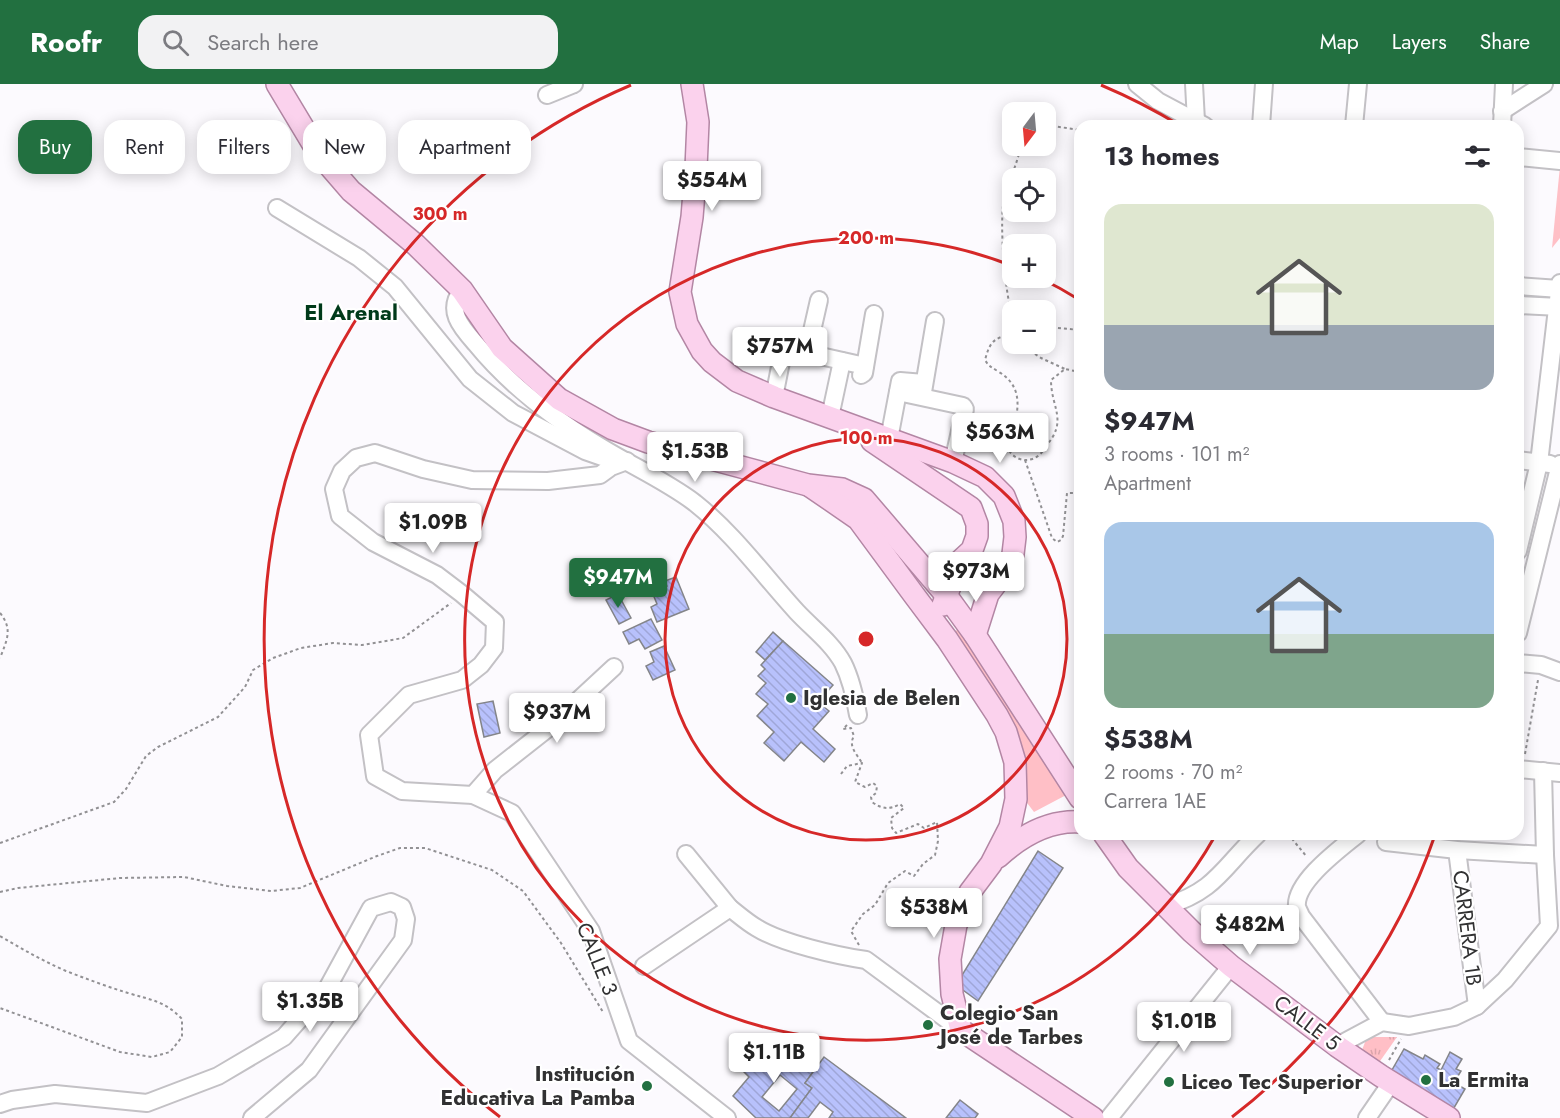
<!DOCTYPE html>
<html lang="en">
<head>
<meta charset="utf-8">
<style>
	body { margin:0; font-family:Jost,sans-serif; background:#f2f2f3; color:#2b2b33; height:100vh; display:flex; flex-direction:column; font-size:22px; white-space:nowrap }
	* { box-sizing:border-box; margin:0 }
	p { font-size:20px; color:#7c7c81 }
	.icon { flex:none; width:33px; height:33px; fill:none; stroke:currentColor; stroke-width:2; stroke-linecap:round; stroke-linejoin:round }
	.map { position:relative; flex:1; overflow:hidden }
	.drawer { position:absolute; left:1074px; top:36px; width:450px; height:720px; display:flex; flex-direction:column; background:#fff; border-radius:18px; box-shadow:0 3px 15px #0003 }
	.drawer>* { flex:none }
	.banner { position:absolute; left:18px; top:36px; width:570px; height:54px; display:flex; gap:12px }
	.needle { width:39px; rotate:196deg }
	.buttons { position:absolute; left:1002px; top:18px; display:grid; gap:12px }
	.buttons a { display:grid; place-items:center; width:54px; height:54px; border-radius:12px; background:#fff; box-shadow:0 3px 15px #0003; font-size:30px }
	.price { position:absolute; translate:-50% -51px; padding:0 14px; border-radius:6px; background:#fff; color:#222; font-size:20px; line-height:39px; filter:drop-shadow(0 2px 3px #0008) }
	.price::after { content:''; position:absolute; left:50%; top:36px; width:18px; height:14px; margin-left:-9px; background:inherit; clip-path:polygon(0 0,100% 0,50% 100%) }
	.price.current { background:#227040; color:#fff }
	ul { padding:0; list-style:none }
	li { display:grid; align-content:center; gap:12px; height:318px; padding:0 30px }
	li span { display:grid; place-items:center; height:186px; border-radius:18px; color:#555 }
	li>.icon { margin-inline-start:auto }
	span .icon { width:108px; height:108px; fill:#fffc; stroke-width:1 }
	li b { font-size:26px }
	h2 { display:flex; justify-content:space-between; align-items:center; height:72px; padding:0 30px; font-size:26px }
	.chip { padding:0 21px; border-radius:18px; background:#fff; box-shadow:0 3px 15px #0003; font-size:21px; line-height:54px }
	.chip.current { background:#227040; color:#fff }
	header { display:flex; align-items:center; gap:36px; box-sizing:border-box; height:84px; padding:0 30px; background:#227040; color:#fff }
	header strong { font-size:28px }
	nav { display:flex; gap:33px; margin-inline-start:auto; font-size:21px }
	.search { width:420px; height:54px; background:#f2f2f3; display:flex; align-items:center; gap:15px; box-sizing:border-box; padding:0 21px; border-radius:18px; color:#7c7c81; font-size:22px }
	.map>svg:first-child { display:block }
	.grass { fill:#ffbfc6 }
	.park { fill:url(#park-tufts) }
	.building { fill:url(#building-back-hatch); stroke:#848589; stroke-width:1.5; fill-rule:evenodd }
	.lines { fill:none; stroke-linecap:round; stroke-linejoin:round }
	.minor-casing { stroke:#c3c1c5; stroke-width:20 }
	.major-casing { stroke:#b386a4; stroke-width:24 }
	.path { stroke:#929194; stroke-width:2; stroke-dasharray:3 3; stroke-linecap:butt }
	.minor { stroke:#fff; stroke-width:16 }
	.major { stroke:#fbd2ed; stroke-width:21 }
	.ring { fill:none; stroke:#d62828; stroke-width:3 }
	.poi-dot { fill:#227040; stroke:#fff; stroke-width:2 }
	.labels { text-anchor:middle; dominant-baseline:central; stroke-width:4.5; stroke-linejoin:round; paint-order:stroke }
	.poi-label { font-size:21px; font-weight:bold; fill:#313132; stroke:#fff; text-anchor:start }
	.street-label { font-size:21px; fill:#313132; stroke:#fff }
	.neighbourhood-label { font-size:22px; font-weight:bold; fill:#003a1a; stroke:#fff }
	.centre { fill:#d62828; stroke:#fff; stroke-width:3 }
	.ring-label { font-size:18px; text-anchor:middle; font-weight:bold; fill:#d62828; stroke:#fff; stroke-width:4.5; stroke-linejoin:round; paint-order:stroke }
</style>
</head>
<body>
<header>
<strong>Roofr</strong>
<div class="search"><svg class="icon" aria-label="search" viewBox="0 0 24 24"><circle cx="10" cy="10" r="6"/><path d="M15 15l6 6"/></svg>Search here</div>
<nav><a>Map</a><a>Layers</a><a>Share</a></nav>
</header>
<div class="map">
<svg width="1560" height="1034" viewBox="0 0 1560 1034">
	<defs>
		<pattern id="park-tufts" width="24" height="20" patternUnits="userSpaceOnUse" patternTransform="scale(1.5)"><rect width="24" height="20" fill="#ffbfc6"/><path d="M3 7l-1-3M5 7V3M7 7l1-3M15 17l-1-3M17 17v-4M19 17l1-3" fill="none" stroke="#dba5ab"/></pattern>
		<pattern id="building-back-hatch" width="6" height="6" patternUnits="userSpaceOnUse" patternTransform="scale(1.5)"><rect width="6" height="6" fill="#b8c1fc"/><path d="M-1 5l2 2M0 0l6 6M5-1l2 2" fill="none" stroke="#9fa6d8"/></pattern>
	</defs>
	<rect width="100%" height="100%" fill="#fcfafe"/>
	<g class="grass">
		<polygon points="1560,82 1560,154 1552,164"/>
		<polygon points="964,542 1070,709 1034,728 1021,711 1027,692 1024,671 952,549"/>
	</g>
	<polygon class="park" points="1367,953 1397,953 1378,980 1362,966"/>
	<g class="building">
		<polygon points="676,493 689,525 657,538 651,523 657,520 652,508 667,502 665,497"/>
		<polygon points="618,510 631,534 619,540 606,516"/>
		<polygon points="651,535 662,556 645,565 639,555 629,560 623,548"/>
		<polygon points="773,548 783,557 765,576 756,568"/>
		<polygon points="783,557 833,601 818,618 829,627 813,645 835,665 824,678 801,658 784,677 764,659 774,648 757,632 768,620 756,610 766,599 758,592 765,585 761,581"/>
		<polygon points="664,562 675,586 653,596 646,582 654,578 650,568"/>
		<polygon points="493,617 500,649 484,653 477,620"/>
		<polygon points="1038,767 1063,784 978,917 956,901"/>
		<path d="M780,960L815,985L805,999L812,1004L790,1034H756L733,1012L749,993L737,981L750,964L764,976ZM780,991L797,1005L779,1027L762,1013Z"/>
		<polygon points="1404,965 1423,975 1425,971 1440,980 1437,984 1441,986 1450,968 1462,975 1456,985 1461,987 1456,995 1460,997 1458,1001 1465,1005 1451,1029 1388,993"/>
		<polygon points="824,973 906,1034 829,1034 833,1028 820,1018 808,1034 790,1034 812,1004 805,999"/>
		<polygon points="960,1016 978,1030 975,1034 946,1034"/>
	</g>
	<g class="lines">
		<g class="minor-casing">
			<g id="minor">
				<polyline points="1137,0 1158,17 1205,42"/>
				<polyline points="1194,0 1196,37"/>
				<polyline points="547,11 574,0"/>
				<polyline points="1502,27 1544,0"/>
				<polyline points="1261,42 1264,0"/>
				<polyline points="1354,42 1358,0"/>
				<polyline points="1502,42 1504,0"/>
				<polyline points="1518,73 1560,77"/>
				<polyline points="277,124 359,174 395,203 470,295 513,329 585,367 605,374"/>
				<polyline points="1518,202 1560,205"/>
				<path d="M462,206C446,227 461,243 476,260C511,303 554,335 601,363C632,382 666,397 695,419C734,450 764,492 797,528C813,545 832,559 843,579C851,595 855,613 858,631"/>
				<polyline points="1518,221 1560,223"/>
				<polyline points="807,269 819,216"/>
				<polyline points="861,291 864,289 874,230"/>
				<polyline points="898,308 963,322 965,325 953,378"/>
				<polyline points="923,308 935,237"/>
				<polyline points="774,313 783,268 807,269 865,282"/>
				<polyline points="830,333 842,277"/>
				<polyline points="889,355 900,297 924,299"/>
				<polyline points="1518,376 1550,380"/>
				<polyline points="627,377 611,383 600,391 548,397 472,396 423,385 375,369 356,374 342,387 334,405 340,432 373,458 437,491 462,510 495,538 494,564 481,581 462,596 409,611 369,651 375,692 402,707 473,711 512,729 591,847 629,957 727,1034"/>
				<polyline points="1518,467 1539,379 1560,199"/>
				<polyline points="1518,549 1560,380"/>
				<polyline points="1518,579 1541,581 1560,588"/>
				<polyline points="1518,685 1560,689"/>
				<polyline points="473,711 495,686 546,646 614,583"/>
				<path d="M1358,750C1341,764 1294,798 1297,823C1298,826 1300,829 1301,832L1382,938"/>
				<polyline points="1386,758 1457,766 1545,771"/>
				<polyline points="1457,766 1477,922"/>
				<polyline points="686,770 730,824"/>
				<path d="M1166,822C1216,807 1223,783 1258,750"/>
				<path d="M644,882L730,824C739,831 748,839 757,844C781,859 838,872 866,876L961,946"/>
				<polyline points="1337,962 1382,938 1409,942 1454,933 1477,922 1505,896 1549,842 1545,771 1543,687"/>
				<polyline points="0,1020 12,1016 55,1010 147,1019 218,992 284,953 328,903 371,824 391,818 402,823 406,835 403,856 309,986 252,1034"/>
				<polyline points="1109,1034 1231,882"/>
				<polyline points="1367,1034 1391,999"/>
			</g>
		</g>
		<g class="major-casing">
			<g id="major">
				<polyline points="277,0 319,70 351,107 416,161 462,206 502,264 559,315 613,345 648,358 808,401 842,405 864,415 946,511 975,551 1080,714"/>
				<polyline points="692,0 698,38 696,84 692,133 680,208 687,240 702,267 712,278 737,297 774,313 953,378 985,393 1004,412 1014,437 1015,453 1013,470 1008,484 988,510 975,551"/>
				<polyline points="872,357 971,424 977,440 977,452 972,466 959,478 943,521"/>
				<polyline points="810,402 858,435 914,511 947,555 997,631 1006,648 1015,678 1016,715 1010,743 991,780 970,808 956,841 950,875 952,910 961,946 1093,1034"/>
				<polyline points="1104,750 1128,784 1192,848 1231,882 1337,962 1381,992 1449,1034"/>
				<path d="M998,773C1020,753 1049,736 1080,738"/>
			</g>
		</g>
		<g class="path">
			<polyline points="1046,41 1080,46"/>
			<path d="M1012,232C1005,207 999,140 1004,115C1009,97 1017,80 1021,62"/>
			<polyline points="1046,243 1080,246"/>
			<path d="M1012,250C994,254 990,257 985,276C989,283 993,284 999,288C1019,300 1020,318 1015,338"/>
			<polyline points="1020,260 1041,274 1065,285"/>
			<circle cx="1026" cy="356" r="20"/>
			<path d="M1045,363C1069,337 1051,324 1051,296L1065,285L1080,288"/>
			<polyline points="1025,376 1052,454 1057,458 1061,456 1063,452 1067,409 1074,409 1080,416"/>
			<path d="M0,529C13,545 7,556 0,574"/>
			<path d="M847,641L843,645L851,644L854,652C848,662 856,669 862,679"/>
			<polyline points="1525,670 1538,596"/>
			<path d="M841,690L847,682L862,679L855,698L865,703L873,699L877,702L876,709L871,713L872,718C882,725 889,726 900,720L904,724L891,734L892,744L896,749L918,740L924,744L937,738L938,757L935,771L923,780L914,792L905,787L888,799L875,821L863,830L851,847L859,861"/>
			<polyline points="1288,750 1307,773"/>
			<polyline points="0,759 114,718 126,705 146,672 158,663 218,633 245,603 253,586 273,574 301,564 333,559 362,561 403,554 451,519"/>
			<polyline points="0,808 18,804 120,794 184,793 227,802 271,807 300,804 377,772 400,764 425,764 492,786 523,807 561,859 603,928"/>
			<path d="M0,852C22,865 43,877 66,887C87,895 108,903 128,909C151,916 165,917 182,935V953L170,968L152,973L120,968L0,924"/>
			<polyline points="1389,976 1401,955"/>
		</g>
		<use href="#minor" class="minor"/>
		<use href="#major" class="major"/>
	</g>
	<g class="ring">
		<circle cx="866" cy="555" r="201"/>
		<path d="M1215 752A401 401 0 1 1 1010 181M1042 195A401 401 0 0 1 1078 215"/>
		<path d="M1435 751A602 602 0 0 1 1232 1033M500 1033A602 602 0 0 1 631 1M1101 1A602 602 0 0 1 1181 42"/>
	</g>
	<g class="poi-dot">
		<circle cx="791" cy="614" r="6"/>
		<circle cx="928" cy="941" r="6"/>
		<circle cx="1426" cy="996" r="6"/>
		<circle cx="1169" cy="998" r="6"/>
		<circle cx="647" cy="1002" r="6"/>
	</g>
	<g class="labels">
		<g class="poi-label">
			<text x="803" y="614">Iglesia de Belen</text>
			<text x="940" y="929">Colegio San<tspan x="940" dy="24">José de Tarbes</tspan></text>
			<text x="635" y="990" text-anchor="end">Institución<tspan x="635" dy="24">Educativa La Pamba</tspan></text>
			<text x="1438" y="996">La Ermita</text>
			<text x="1181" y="998">Liceo Tec Superior</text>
		</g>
		<g class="street-label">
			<text transform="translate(1467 844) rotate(83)">CARRERA 1B</text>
			<text transform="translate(597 875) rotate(68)">CALLE 3</text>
			<text transform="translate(1307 939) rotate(37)">CALLE 5</text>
		</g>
		<g class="neighbourhood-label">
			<text x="351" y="228">El Arenal</text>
		</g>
	</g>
	<circle cx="866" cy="555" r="9" class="centre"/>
	<g class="ring-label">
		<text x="440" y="136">300 m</text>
		<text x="866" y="160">200 m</text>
		<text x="866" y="360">100 m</text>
	</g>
</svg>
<div class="buttons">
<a><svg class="needle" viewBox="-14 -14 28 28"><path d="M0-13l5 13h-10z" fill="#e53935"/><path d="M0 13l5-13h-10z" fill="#7c7c81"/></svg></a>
<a><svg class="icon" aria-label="locate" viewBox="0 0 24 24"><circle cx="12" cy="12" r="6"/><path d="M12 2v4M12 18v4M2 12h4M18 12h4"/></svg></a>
<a>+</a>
<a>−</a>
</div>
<b class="price" style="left:712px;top:128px">$554M</b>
<b class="price" style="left:780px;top:294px">$757M</b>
<b class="price" style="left:1000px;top:380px">$563M</b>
<b class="price" style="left:695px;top:399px">$1.53B</b>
<b class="price" style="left:433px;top:470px">$1.09B</b>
<b class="price" style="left:976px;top:519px">$973M</b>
<b class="price current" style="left:618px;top:525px">$947M</b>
<b class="price" style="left:557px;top:660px">$937M</b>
<b class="price" style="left:934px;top:855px">$538M</b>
<b class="price" style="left:1250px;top:872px">$482M</b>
<b class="price" style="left:310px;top:949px">$1.35B</b>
<b class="price" style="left:1184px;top:969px">$1.01B</b>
<b class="price" style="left:774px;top:1000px">$1.11B</b>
<div class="banner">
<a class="chip current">Buy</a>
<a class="chip">Rent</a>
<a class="chip">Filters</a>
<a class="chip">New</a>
<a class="chip">Apartment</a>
</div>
<section class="drawer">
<h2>13 homes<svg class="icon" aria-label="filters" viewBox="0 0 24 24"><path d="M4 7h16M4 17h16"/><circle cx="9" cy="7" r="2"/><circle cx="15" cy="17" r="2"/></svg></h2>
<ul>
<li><span style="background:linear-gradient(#dfe7d0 65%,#9aa5b1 0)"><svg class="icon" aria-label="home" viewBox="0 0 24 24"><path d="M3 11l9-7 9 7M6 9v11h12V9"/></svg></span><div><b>$947M</b><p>3 rooms · 101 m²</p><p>Apartment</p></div></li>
<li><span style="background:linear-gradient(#a9c7e8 60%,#7fa58c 0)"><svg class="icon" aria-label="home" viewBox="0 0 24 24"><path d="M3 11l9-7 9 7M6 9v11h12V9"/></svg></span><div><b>$538M</b><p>2 rooms · 70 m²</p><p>Carrera 1AE</p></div></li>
</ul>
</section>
</div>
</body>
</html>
